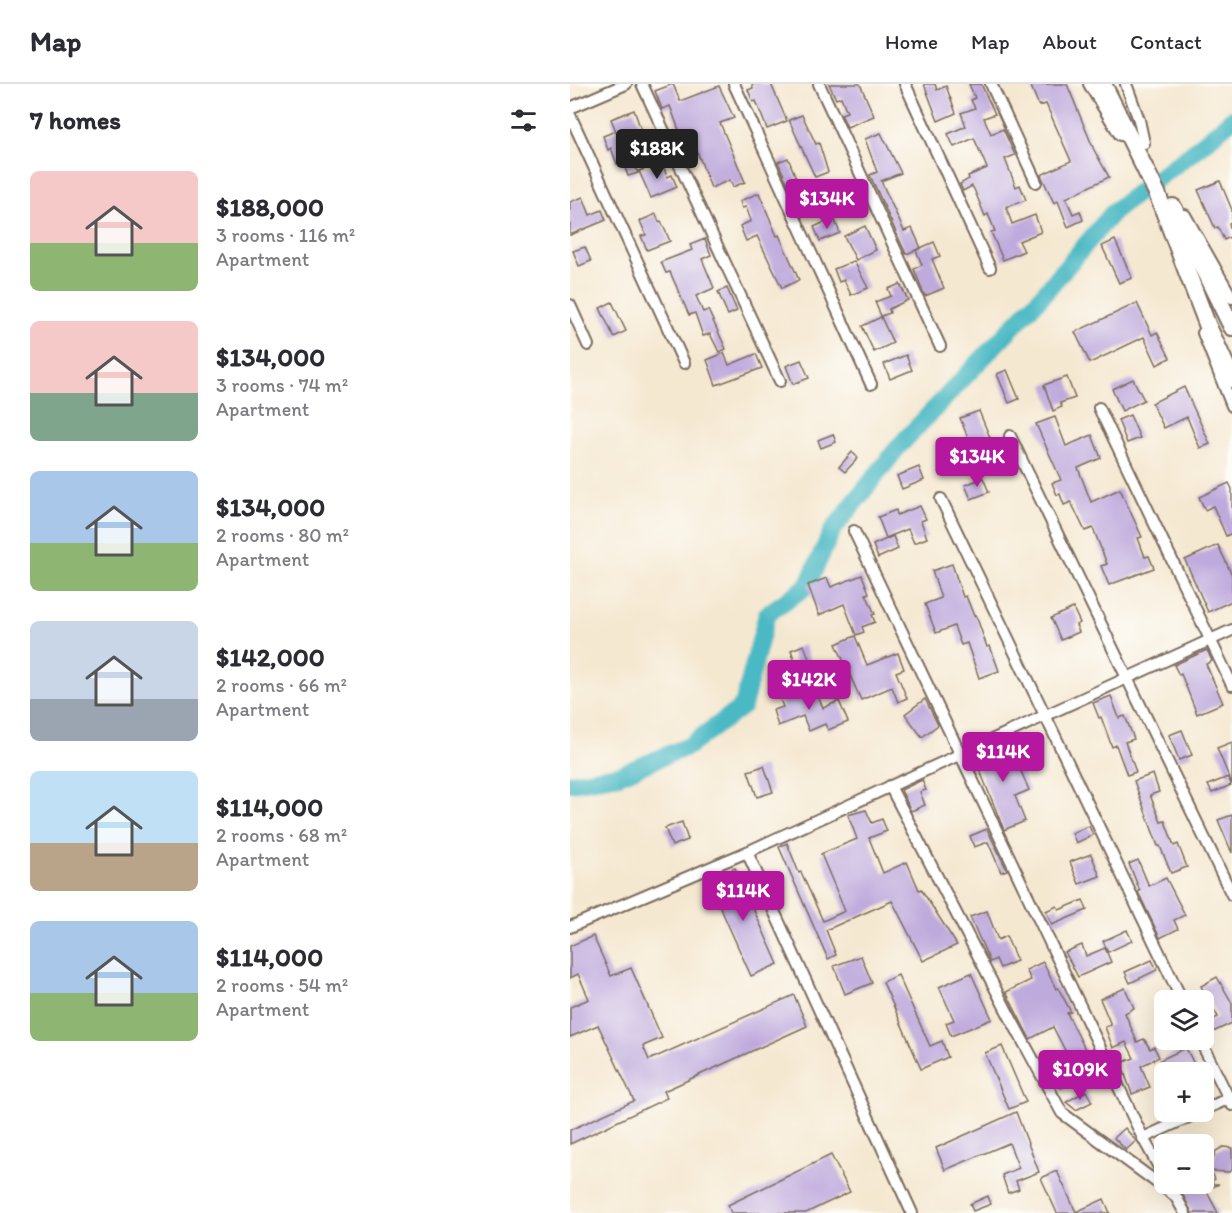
<!DOCTYPE html>
<html lang="en">
<head>
<meta charset="utf-8">
<style>
	body { margin:0; font-family:Itim,sans-serif; background:#f7f7f7; color:#2b2b33; height:100vh; display:flex; flex-direction:column; font-size:22px; white-space:nowrap }
	* { box-sizing:border-box; margin:0 }
	p { font-size:20px; color:#7c7c81 }
	.icon { flex:none; width:33px; height:33px; fill:none; stroke:currentColor; stroke-width:2; stroke-linecap:round; stroke-linejoin:round }
	.map { position:relative; flex:1; overflow:hidden }
	.side { display:flex; flex-direction:column; background:#fff; width:570px }
	.side>* { flex:none }
	.tools { position:absolute; left:584px; top:906px; display:grid; gap:12px }
	.tools a { display:grid; place-items:center; width:60px; height:60px; border-radius:9px; background:#fff; box-shadow:0 6px 24px #0002; font-size:30px }
	.price { position:absolute; translate:-50% -51px; padding:0 14px; border-radius:6px; background:#b5179e; color:#fff; font-size:20px; line-height:39px; filter:drop-shadow(0 2px 3px #0008) }
	.price::after { content:''; position:absolute; left:50%; top:36px; width:18px; height:14px; margin-left:-9px; background:inherit; clip-path:polygon(0 0,100% 0,50% 100%) }
	.price.selected { background:#222; color:#fff }
	ul { padding:0; list-style:none }
	li { display:flex; align-items:center; gap:18px; height:150px; padding:0 30px }
	li span { display:grid; place-items:center; flex:none; width:168px; height:120px; border-radius:9px; color:#555 }
	li>.icon { margin-inline-start:auto }
	span .icon { width:72px; height:72px; fill:#fffc; stroke-width:1 }
	li b { font-size:26px }
	h2 { display:flex; justify-content:space-between; align-items:center; height:72px; padding:0 30px; font-size:26px }
	header { display:flex; align-items:center; gap:36px; box-sizing:border-box; height:84px; padding:0 30px; background:#fff; border-bottom:2px solid #e1e1e2 }
	header strong { font-size:28px }
	nav { display:flex; gap:33px; margin-inline-start:auto; font-size:21px }
	main { display:flex; flex:1; min-height:0 }
	.map>svg:first-child { display:block }
	.lines { fill:none; stroke-linecap:round; stroke-linejoin:round }
	.river { stroke:#4bb9c4; stroke-width:18 }
	.building { fill:#bfaadd }
	.minor-casing { stroke:#7c6c5d; stroke-width:14 }
	.primary-casing { stroke:#7c6c5d; stroke-width:20 }
	.minor { stroke:#fff; stroke-width:10 }
	.primary { stroke:#fff; stroke-width:16 }
</style>
</head>
<body>
<header>
<strong>Map</strong>
<nav><a>Home</a><a>Map</a><a>About</a><a>Contact</a></nav>
</header>
<main>
<section class="side">
<h2>7 homes<svg class="icon" aria-label="filters" viewBox="0 0 24 24"><path d="M4 7h16M4 17h16"/><circle cx="9" cy="7" r="2"/><circle cx="15" cy="17" r="2"/></svg></h2>
<ul>
<li><span style="background:linear-gradient(#f6c9c9 60%,#8fb573 0)"><svg class="icon" aria-label="home" viewBox="0 0 24 24"><path d="M3 11l9-7 9 7M6 9v11h12V9"/></svg></span><div><b>$188,000</b><p>3 rooms · 116 m²</p><p>Apartment</p></div></li>
<li><span style="background:linear-gradient(#f6c9c9 60%,#7fa58c 0)"><svg class="icon" aria-label="home" viewBox="0 0 24 24"><path d="M3 11l9-7 9 7M6 9v11h12V9"/></svg></span><div><b>$134,000</b><p>3 rooms · 74 m²</p><p>Apartment</p></div></li>
<li><span style="background:linear-gradient(#a9c7e8 60%,#8fb573 0)"><svg class="icon" aria-label="home" viewBox="0 0 24 24"><path d="M3 11l9-7 9 7M6 9v11h12V9"/></svg></span><div><b>$134,000</b><p>2 rooms · 80 m²</p><p>Apartment</p></div></li>
<li><span style="background:linear-gradient(#c9d6e8 65%,#9aa5b1 0)"><svg class="icon" aria-label="home" viewBox="0 0 24 24"><path d="M3 11l9-7 9 7M6 9v11h12V9"/></svg></span><div><b>$142,000</b><p>2 rooms · 66 m²</p><p>Apartment</p></div></li>
<li><span style="background:linear-gradient(#bfe0f5 60%,#b9a48a 0)"><svg class="icon" aria-label="home" viewBox="0 0 24 24"><path d="M3 11l9-7 9 7M6 9v11h12V9"/></svg></span><div><b>$114,000</b><p>2 rooms · 68 m²</p><p>Apartment</p></div></li>
<li><span style="background:linear-gradient(#a9c7e8 60%,#8fb573 0)"><svg class="icon" aria-label="home" viewBox="0 0 24 24"><path d="M3 11l9-7 9 7M6 9v11h12V9"/></svg></span><div><b>$114,000</b><p>2 rooms · 54 m²</p><p>Apartment</p></div></li>
</ul>
</section>
<div class="map">
<svg width="662" height="1129" viewBox="0 0 662 1129">
	<rect width="100%" height="100%" fill="#fdfcf7"/>
	<filter id="ink" filterUnits="userSpaceOnUse"><feTurbulence type="fractalNoise" baseFrequency=".0167" numOctaves="2"/><feDisplacementMap in="SourceGraphic" scale="12" xChannelSelector="R" yChannelSelector="G"/><feConvolveMatrix kernelMatrix="1 2 1 2 8 2 1 2 1" color-interpolation-filters="sRGB"/></filter>
	<filter id="wash" filterUnits="userSpaceOnUse"><feTurbulence type="fractalNoise" baseFrequency=".008" numOctaves="4" result="noise"/><feDisplacementMap in="SourceGraphic" scale="24" xChannelSelector="R" yChannelSelector="G"/><feGaussianBlur stdDeviation="1.35" result="paint"/><feColorMatrix in="noise" values="0 0 0 0 0 0 0 0 0 0 0 0 0 0 0 0 0 1.4 0 .05"/><feComposite in="paint" operator="in"/></filter>
	<g filter="url(#wash)">
		<rect width="100%" height="100%" fill="#f5e8d1"/>
		<g class="lines">
			<polyline class="river" points="0,699 49,691 119,662 173,622 197,530 237,502 262,447 329,362 470,214 545,126 624,67 662,35"/>
		</g>
		<g id="blocks">
			<g class="building">
				<polygon points="103,0 110,17 149,2 164,34 150,39 175,98 163,103 160,96 141,104 125,62 112,67 108,56 112,54 100,22 92,25 85,7"/>
				<polygon points="182,0 201,0 217,37 197,45 186,17 183,18 178,6 183,4"/>
				<polygon points="259,0 290,0 304,32 277,43 271,30 277,28 271,13 266,15"/>
				<polygon points="354,0 365,0 367,6 376,2 386,29 368,37"/>
				<polygon points="399,0 411,0 425,30 414,34 421,50 433,45 445,71 435,75 446,103 450,101 456,116 436,123 442,140 465,131 471,148 449,157 454,167 433,176 421,148 425,147 418,130 415,132 404,105 402,102 393,107 390,100 399,95 398,92 417,84 404,54 384,63 378,50 396,42 391,29 405,24 401,16 405,14"/>
				<polygon points="460,0 497,0 524,66 539,93 496,114 503,130 510,127 513,136 498,143 488,117 484,119 471,91 501,77 476,20 469,22"/>
				<polygon points="64,26 73,51 54,59 68,89 58,92 53,78 47,80 41,64 38,66 33,52 46,47 41,35"/>
				<polygon points="232,31 246,60 249,59 258,88 245,93 219,36"/>
				<polygon points="311,49 331,89 311,97 334,147 342,144 351,164 336,170 300,91 307,88 295,55"/>
				<polygon points="84,50 89,62 78,66 73,54"/>
				<polygon points="218,74 229,101 220,105 208,78"/>
				<polygon points="92,78 97,93 102,91 107,103 81,114 69,87"/>
				<polygon points="650,97 662,126 662,137 659,139 662,152 654,156 648,143 645,144 628,106"/>
				<polygon points="189,109 207,152 209,151 229,196 212,204 187,152 176,157 170,142 181,137 176,123 172,124 170,117"/>
				<polygon points="13,113 20,131 32,126 36,136 0,151 0,118"/>
				<polygon points="86,130 89,138 91,137 100,157 77,166 71,152 76,151 70,137"/>
				<polygon points="264,134 270,149 250,157 244,143"/>
				<polygon points="295,142 306,166 286,176 274,152"/>
				<polygon points="135,155 141,171 132,175 144,204 126,212 133,228 138,226 156,265 149,268 140,250 133,252 125,229 119,231 100,188 96,189 91,178 122,166 120,161"/>
				<polygon points="545,156 562,194 549,199 532,162"/>
				<polygon points="364,158 370,172 362,175 374,204 355,212 344,185 352,181 346,166"/>
				<polygon points="15,163 21,177 9,182 3,167"/>
				<polygon points="284,177 298,204 281,211 274,196 269,198 264,185"/>
				<polygon points="330,200 338,216 319,225 320,229 311,232 305,218 321,212 318,205"/>
				<polygon points="157,204 167,227 158,231 148,208"/>
				<polygon points="42,218 56,247 44,253 30,224"/>
				<polygon points="567,219 582,251 587,248 600,274 587,281 574,253 520,279 505,248"/>
				<polygon points="311,233 323,259 304,268 292,242"/>
				<polygon points="154,269 159,281 186,270 192,284 146,301 137,276"/>
				<polygon points="336,271 342,286 320,295 314,280"/>
				<polygon points="231,276 239,294 223,300 216,282"/>
				<polygon points="437,286 449,315 439,319 427,290"/>
				<polygon points="497,293 505,314 490,319 492,323 483,327 474,301"/>
				<polygon points="563,295 574,316 552,327 542,305"/>
				<polygon points="614,303 640,360 630,364 617,333 594,344 582,319"/>
				<polygon points="409,327 421,356 402,364 390,334"/>
				<polygon points="560,331 570,354 557,359 548,336"/>
				<polygon points="485,333 496,362 522,351 531,374 508,384 521,418 550,405 572,453 568,454 575,473 579,472 584,484 539,501 531,482 537,480 523,444 515,447 501,418 494,421 490,410 487,411 482,399 491,396 466,340"/>
				<polygon points="263,350 266,358 251,364 248,356"/>
				<polygon points="282,368 288,374 275,388 269,383"/>
				<polygon points="349,383 354,396 332,405 327,392"/>
				<polygon points="413,394 419,408 401,415 395,401"/>
				<polygon points="659,399 662,405 662,449 656,452 643,422 635,426 629,413"/>
				<polygon points="350,422 356,435 351,437 357,454 344,459 338,445 316,454 308,433 326,426 327,431"/>
				<polygon points="323,452 328,465 308,474 303,461"/>
				<polygon points="648,461 662,491 662,517 638,528 615,476"/>
				<polygon points="382,480 393,513 396,512 404,532 406,531 417,563 420,562 429,587 409,594 397,559 391,561 384,542 366,549 355,520 371,514 362,487"/>
				<polygon points="292,491 299,509 296,510 305,530 302,531 305,538 292,543 294,548 286,551 274,520 249,531 238,501 257,494 261,503"/>
				<polygon points="503,524 510,539 506,541 509,548 491,556 481,534"/>
				<polygon points="285,552 297,581 328,569 334,585 326,588 337,614 328,618 322,603 291,616 266,560"/>
				<polygon points="234,561 240,577 226,581 221,566"/>
				<polygon points="637,566 642,577 636,580 653,619 627,630 611,590 609,591 604,581"/>
				<polygon points="244,603 253,624 269,617 278,638 258,646 255,640 239,647 233,632 208,642 203,626 213,623 209,612 221,607 223,612"/>
				<polygon points="541,612 549,634 555,632 564,655 555,658 566,688 557,691 546,661 542,663 531,633 529,634 523,619"/>
				<polygon points="355,615 368,641 352,653 335,630"/>
				<polygon points="612,646 622,671 609,676 599,651"/>
				<polygon points="438,657 459,706 445,712 455,737 434,746 404,672"/>
				<polygon points="662,658 662,700 647,664"/>
				<polygon points="194,682 203,708 187,713 178,687"/>
				<polygon points="583,690 589,708 580,711 591,738 595,737 604,762 608,760 617,783 601,789 590,762 588,762 564,697"/>
				<polygon points="658,693 661,701 642,709 638,701"/>
				<polygon points="352,696 356,706 350,708 355,721 341,727 331,706"/>
				<polygon points="296,726 302,739 312,735 317,747 299,754 313,789 337,778 349,806 351,805 387,861 353,877 322,817 256,846 266,871 258,875 209,763 217,759 229,789 231,788 253,837 275,827 251,770 287,755 278,731"/>
				<polygon points="662,731 662,769 648,736"/>
				<polygon points="112,738 118,756 102,762 95,744"/>
				<polygon points="519,742 523,751 506,759 502,749"/>
				<polygon points="417,745 437,786 431,788 418,758 404,763 400,752"/>
				<polygon points="521,770 530,792 509,800 500,778"/>
				<polygon points="568,776 579,802 596,794 615,831 604,836 608,845 590,854 568,808 570,807 559,780"/>
				<polygon points="165,784 208,880 181,892 138,796"/>
				<polygon points="513,816 517,826 482,841 476,827 487,822 489,826"/>
				<polygon points="417,827 428,856 436,852 447,877 430,884 426,875 420,878 400,833"/>
				<polygon points="557,846 562,857 538,868 533,857"/>
				<polygon points="23,852 41,892 61,884 92,954 73,962 79,976 224,911 237,942 94,1007 97,1014 0,1060 0,1046 64,1017 28,941 0,953 0,923 19,915 8,890 0,894 0,862"/>
				<polygon points="512,861 516,872 535,864 541,878 508,893 495,868"/>
				<polygon points="291,872 302,899 275,910 264,882"/>
				<polygon points="582,876 587,886 560,899 555,888"/>
				<polygon points="473,878 486,905 488,904 501,928 497,929 517,969 500,976 483,943 460,955 436,908 461,896 456,886"/>
				<polygon points="401,889 422,935 381,952 376,939 384,936 369,903"/>
				<polygon points="328,891 360,962 372,957 378,973 351,985 313,898"/>
				<polygon points="647,893 662,919 662,939 639,950 634,940 648,933 631,902"/>
				<polygon points="555,904 564,924 555,929 567,958 574,955 580,965 584,963 589,973 571,982 580,1003 562,1010 551,979 564,974 556,958 543,964 535,943 541,941 530,915"/>
				<polygon points="432,962 456,1018 439,1025 415,969"/>
				<polygon points="616,964 628,988 596,988 590,976"/>
				<polygon points="499,977 508,996 491,1004 482,986"/>
				<polygon points="516,1007 522,1018 506,1026 496,1018"/>
				<polygon points="446,1028 469,1088 446,1097 449,1105 438,1109 432,1091 449,1084 439,1059 375,1086 366,1064"/>
				<polygon points="555,1044 566,1057 556,1066 544,1054"/>
				<polygon points="653,1063 662,1064 662,1086 659,1088 641,1087 645,1095 642,1097 643,1100 649,1100 636,1106 648,1129 622,1129 610,1105 622,1100 633,1100 633,1070 639,1084 646,1067"/>
				<polygon points="261,1071 280,1108 236,1129 161,1129 158,1121"/>
				<polygon points="487,1087 506,1128 534,1115 540,1129 487,1129 471,1094"/>
				<polygon points="418,1112 421,1120 403,1127 400,1120"/>
			</g>
		</g>
	</g>
	<g filter="url(#ink)">
		<use href="#blocks" fill-opacity="0" stroke="#7c6c5d" stroke-width="1.5"/>
		<g class="lines">
			<g class="minor-casing">
				<g id="minor">
					<polyline points="72,0 210,297"/>
					<polyline points="164,0 301,300"/>
					<polyline points="249,0 370,262"/>
					<polyline points="335,0 420,184"/>
					<polyline points="421,0 466,98"/>
					<polyline points="519,0 550,51"/>
					<polyline points="556,0 569,36 574,59"/>
					<polyline points="0,24 56,0"/>
					<polyline points="0,31 114,279"/>
					<polyline points="615,131 662,214"/>
					<polyline points="0,221 18,261"/>
					<polyline points="633,249 662,322"/>
					<polyline points="529,324 662,601"/>
					<polyline points="440,352 662,811"/>
					<polyline points="371,415 612,916"/>
					<polyline points="284,447 573,1054 594,1092"/>
					<polyline points="320,702 440,933 492,1029 604,1111"/>
					<polyline points="177,768 342,1129"/>
					<polyline points="0,843 177,768 662,546"/>
					<polyline points="630,956 662,1021"/>
					<polyline points="633,1026 662,1013"/>
					<polyline points="573,1054 630,1028"/>
					<polyline points="602,1106 615,1129"/>
				</g>
			</g>
			<g class="primary-casing">
				<g id="primary">
					<polyline points="533,0 587,109 637,240 662,295"/>
					<polyline points="603,123 662,243"/>
				</g>
			</g>
			<use href="#minor" class="minor"/>
			<use href="#primary" class="primary"/>
		</g>
	</g>
</svg>
<div class="tools">
<a><svg class="icon" aria-label="layers" viewBox="0 0 24 24"><path d="M12 4l9 5-9 5-9-5zM3 14l9 5 9-5"/></svg></a>
<a>+</a>
<a>−</a>
</div>
<b class="price selected" style="left:87px;top:96px">$188K</b>
<b class="price" style="left:257px;top:146px">$134K</b>
<b class="price" style="left:407px;top:404px">$134K</b>
<b class="price" style="left:239px;top:627px">$142K</b>
<b class="price" style="left:433px;top:699px">$114K</b>
<b class="price" style="left:173px;top:838px">$114K</b>
<b class="price" style="left:510px;top:1017px">$109K</b>
</div>
</main>
</body>
</html>
